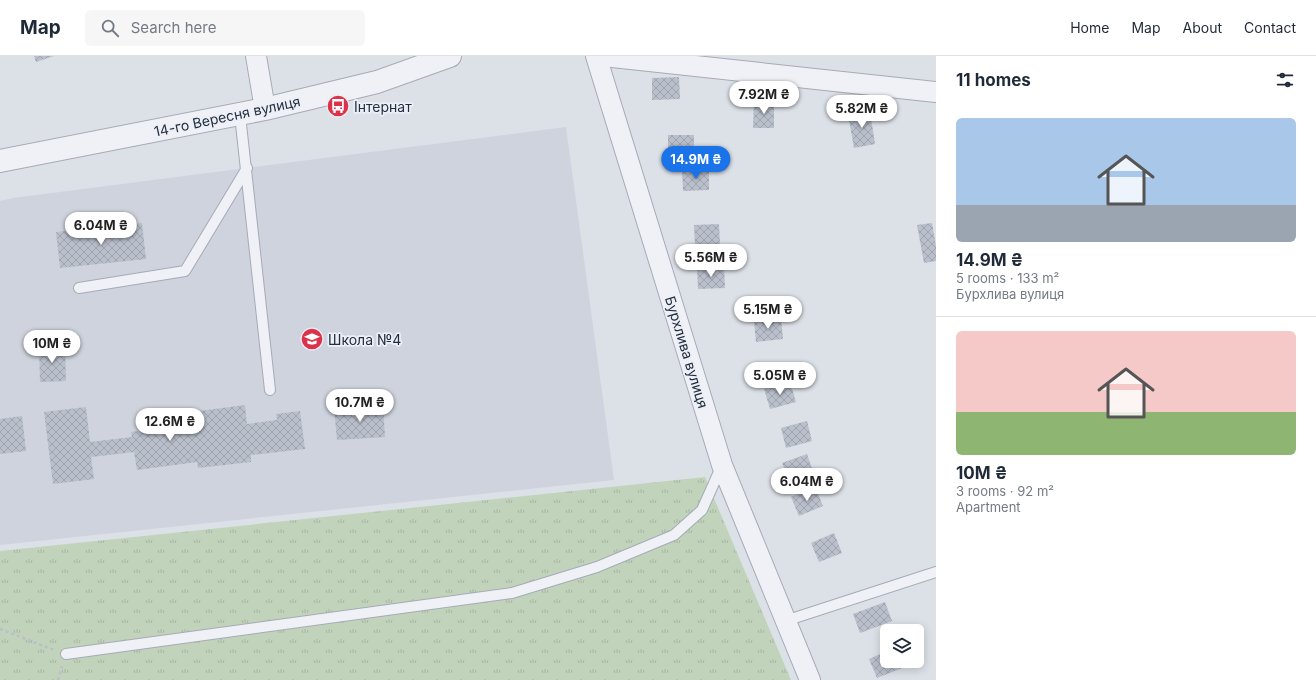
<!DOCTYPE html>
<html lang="en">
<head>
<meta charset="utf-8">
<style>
	body { margin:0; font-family:Inter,sans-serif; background:#f6f6f7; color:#1f2937; height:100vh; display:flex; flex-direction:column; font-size:15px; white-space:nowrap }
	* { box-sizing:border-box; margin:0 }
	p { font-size:13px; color:#747a83 }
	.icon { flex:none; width:22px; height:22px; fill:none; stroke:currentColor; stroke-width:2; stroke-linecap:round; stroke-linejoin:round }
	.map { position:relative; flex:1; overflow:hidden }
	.details { display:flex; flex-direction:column; background:#fff; width:380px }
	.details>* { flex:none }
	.buttons { position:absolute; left:880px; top:568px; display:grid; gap:8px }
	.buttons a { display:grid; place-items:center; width:44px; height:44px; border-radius:6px; background:#fff; box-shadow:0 2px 10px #0003; font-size:20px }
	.price { position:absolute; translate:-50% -34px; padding:0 9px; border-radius:14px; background:#fff; color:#222; font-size:13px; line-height:26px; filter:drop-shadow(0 1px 2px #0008) }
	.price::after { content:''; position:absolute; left:50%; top:24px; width:12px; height:9px; margin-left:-6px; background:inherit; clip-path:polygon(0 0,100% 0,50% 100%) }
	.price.selected { background:#1a73e8; color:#fff }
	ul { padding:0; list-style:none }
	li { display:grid; align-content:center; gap:8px; height:212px; padding:0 20px }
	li+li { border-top:1px solid #e0e1e3 }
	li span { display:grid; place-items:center; height:124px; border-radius:6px; color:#555 }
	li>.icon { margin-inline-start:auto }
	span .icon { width:72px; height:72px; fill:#fffc; stroke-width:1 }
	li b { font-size:17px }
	h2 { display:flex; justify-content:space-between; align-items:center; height:48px; padding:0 20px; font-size:17px }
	header { display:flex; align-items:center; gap:24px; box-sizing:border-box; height:56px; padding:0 20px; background:#fff; border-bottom:1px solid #e0e1e3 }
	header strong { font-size:19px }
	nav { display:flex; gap:22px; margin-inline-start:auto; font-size:14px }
	.search { width:280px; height:36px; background:#f6f6f7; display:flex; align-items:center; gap:10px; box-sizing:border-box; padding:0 14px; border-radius:6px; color:#747a83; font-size:15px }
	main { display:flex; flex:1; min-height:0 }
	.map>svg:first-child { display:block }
	.built { fill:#ced3dd }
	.grass { fill:url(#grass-tufts) }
	.building { fill:url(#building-cross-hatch) }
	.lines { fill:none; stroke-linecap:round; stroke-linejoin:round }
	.service-casing { stroke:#a5abb6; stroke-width:12 }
	.minor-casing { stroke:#a5abb6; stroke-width:22 }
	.tertiary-casing { stroke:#a5abb6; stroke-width:24 }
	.path { stroke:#babec7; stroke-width:2.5; stroke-dasharray:3 3; stroke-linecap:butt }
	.service { stroke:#eff1f6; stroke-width:10 }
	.minor { stroke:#eff1f6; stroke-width:20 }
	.tertiary { stroke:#eff1f6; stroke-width:22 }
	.labels { text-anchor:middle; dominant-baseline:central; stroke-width:3.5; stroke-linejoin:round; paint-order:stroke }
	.poi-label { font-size:14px; fill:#242e40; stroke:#ecf0f6; text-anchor:start }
	.street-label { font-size:14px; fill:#242e40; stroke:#ecf0f6 }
</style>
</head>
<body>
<header>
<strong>Map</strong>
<div class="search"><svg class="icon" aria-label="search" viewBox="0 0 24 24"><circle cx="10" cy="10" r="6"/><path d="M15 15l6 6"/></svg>Search here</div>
<nav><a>Home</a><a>Map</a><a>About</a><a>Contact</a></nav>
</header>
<main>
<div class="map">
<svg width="936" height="624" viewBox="0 0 936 624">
	<defs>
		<pattern id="grass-tufts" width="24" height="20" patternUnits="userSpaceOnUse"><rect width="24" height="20" fill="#c2d3bc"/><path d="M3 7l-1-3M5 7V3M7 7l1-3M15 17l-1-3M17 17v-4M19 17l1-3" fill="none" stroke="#a7b5a3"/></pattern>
		<pattern id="building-cross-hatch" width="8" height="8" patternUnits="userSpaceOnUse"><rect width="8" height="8" fill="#b9bfcb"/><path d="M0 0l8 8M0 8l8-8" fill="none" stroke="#9fa4af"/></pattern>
	</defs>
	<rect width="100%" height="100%" fill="#dce1e8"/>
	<polygon class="built" points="566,71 614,424 0,489 0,145 13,142"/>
	<polygon class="grass" points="705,421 791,624 0,624 0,495"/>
	<g class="building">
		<polygon points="34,0 54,0 36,6"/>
		<polygon points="679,21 680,43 652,44 652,22"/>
		<polygon points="754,45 774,45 774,72 753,72"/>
		<polygon points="870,55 875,88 854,92 848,58"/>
		<polygon points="668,79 694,79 694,99 668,100"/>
		<polygon points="709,113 709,134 683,135 682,114"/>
		<polygon points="142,167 146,203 60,212 56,176"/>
		<polygon points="932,167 936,190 936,205 924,207 917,169"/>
		<polygon points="719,168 720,189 695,190 694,169"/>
		<polygon points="697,211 724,211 725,232 698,233"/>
		<polygon points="781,262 783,283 756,286 754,265"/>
		<polygon points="65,289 66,325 40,326 39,290"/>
		<polygon points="790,326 796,346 770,353 764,333"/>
		<polygon points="245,349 247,368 277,364 276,358 300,355 305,393 251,399 251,406 198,412 197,406 137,414 134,396 91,401 94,423 53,428 44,356 86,351 90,386 132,381 131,376 156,373 156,379 194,375 192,356"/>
		<polygon points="383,349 385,381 337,384 334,352 351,351 352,360 361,359 361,351"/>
		<polygon points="22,360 26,395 0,398 0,363"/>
		<polygon points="807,365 812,385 786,392 781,372"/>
		<polygon points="807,398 814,418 790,426 782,407"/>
		<polygon points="815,431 823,450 799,460 791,441"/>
		<polygon points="834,477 842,497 819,506 811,487"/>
		<polygon points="885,546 892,565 860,577 853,558"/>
		<polygon points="887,595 887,605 899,605 902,612 877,622 869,603"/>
	</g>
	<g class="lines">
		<g class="service-casing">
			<g id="service">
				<polyline points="240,59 270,334"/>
				<polyline points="79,232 185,215 247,112"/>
				<polyline points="785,565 936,516"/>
				<polyline points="66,598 512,537 597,511 674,479 702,454 722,409"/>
			</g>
		</g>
		<g class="minor-casing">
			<g id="minor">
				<polyline points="256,0 265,53"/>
				<polyline points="596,0 722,409 810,624"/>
				<polyline points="603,0 936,36"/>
			</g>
		</g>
		<g class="tertiary-casing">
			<polyline id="tertiary" points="0,105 265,53 377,26 450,0"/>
		</g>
		<g class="path">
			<polyline points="0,573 54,594"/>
			<polyline points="58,624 62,610"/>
		</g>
		<use href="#service" class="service"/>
		<use href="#minor" class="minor"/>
		<use href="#tertiary" class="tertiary"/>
	</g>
	<defs>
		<g id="bus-disc" transform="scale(1.15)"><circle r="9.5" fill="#db3349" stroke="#ecf0f6"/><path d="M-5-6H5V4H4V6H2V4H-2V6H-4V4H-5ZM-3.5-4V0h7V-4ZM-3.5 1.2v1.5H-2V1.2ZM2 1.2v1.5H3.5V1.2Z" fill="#fff"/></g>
		<g id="school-disc" transform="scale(1.15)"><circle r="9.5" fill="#db3349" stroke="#ecf0f6"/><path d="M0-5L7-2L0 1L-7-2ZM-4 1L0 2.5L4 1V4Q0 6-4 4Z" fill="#fff"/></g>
	</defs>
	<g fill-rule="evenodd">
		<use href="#bus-disc" x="338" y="50"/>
		<use href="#school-disc" x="312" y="283"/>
	</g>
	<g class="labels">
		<g class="poi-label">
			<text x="354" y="50">Інтернат</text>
			<text x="328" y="283">Школа №4</text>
		</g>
		<g class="street-label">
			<text transform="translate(227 60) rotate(-12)">14-го Вересня вулиця</text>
			<text transform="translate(687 296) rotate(73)">Бурхлива вулиця</text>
		</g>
	</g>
</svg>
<div class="buttons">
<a><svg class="icon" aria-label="layers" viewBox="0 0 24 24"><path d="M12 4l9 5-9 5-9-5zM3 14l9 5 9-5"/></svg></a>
</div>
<b class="price" style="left:764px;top:59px">7.92M ₴</b>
<b class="price" style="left:862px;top:73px">5.82M ₴</b>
<b class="price selected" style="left:696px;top:124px">14.9M ₴</b>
<b class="price" style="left:101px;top:190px">6.04M ₴</b>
<b class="price" style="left:711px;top:222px">5.56M ₴</b>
<b class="price" style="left:768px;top:274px">5.15M ₴</b>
<b class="price" style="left:52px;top:308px">10M ₴</b>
<b class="price" style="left:780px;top:340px">5.05M ₴</b>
<b class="price" style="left:360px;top:367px">10.7M ₴</b>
<b class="price" style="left:170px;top:386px">12.6M ₴</b>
<b class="price" style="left:807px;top:446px">6.04M ₴</b>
</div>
<section class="details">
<h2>11 homes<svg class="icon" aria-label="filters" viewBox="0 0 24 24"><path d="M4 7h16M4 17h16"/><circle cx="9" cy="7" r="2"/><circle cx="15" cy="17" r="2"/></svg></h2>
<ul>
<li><span style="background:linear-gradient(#a9c7e8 70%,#9aa5b1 0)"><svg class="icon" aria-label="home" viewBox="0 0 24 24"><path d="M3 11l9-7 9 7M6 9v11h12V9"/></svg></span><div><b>14.9M ₴</b><p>5 rooms · 133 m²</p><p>Бурхлива вулиця</p></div></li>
<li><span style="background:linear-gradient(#f6c9c9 65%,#8fb573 0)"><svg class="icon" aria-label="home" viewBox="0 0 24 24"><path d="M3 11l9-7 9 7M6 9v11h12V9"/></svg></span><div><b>10M ₴</b><p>3 rooms · 92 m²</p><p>Apartment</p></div></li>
</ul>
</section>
</main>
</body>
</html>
